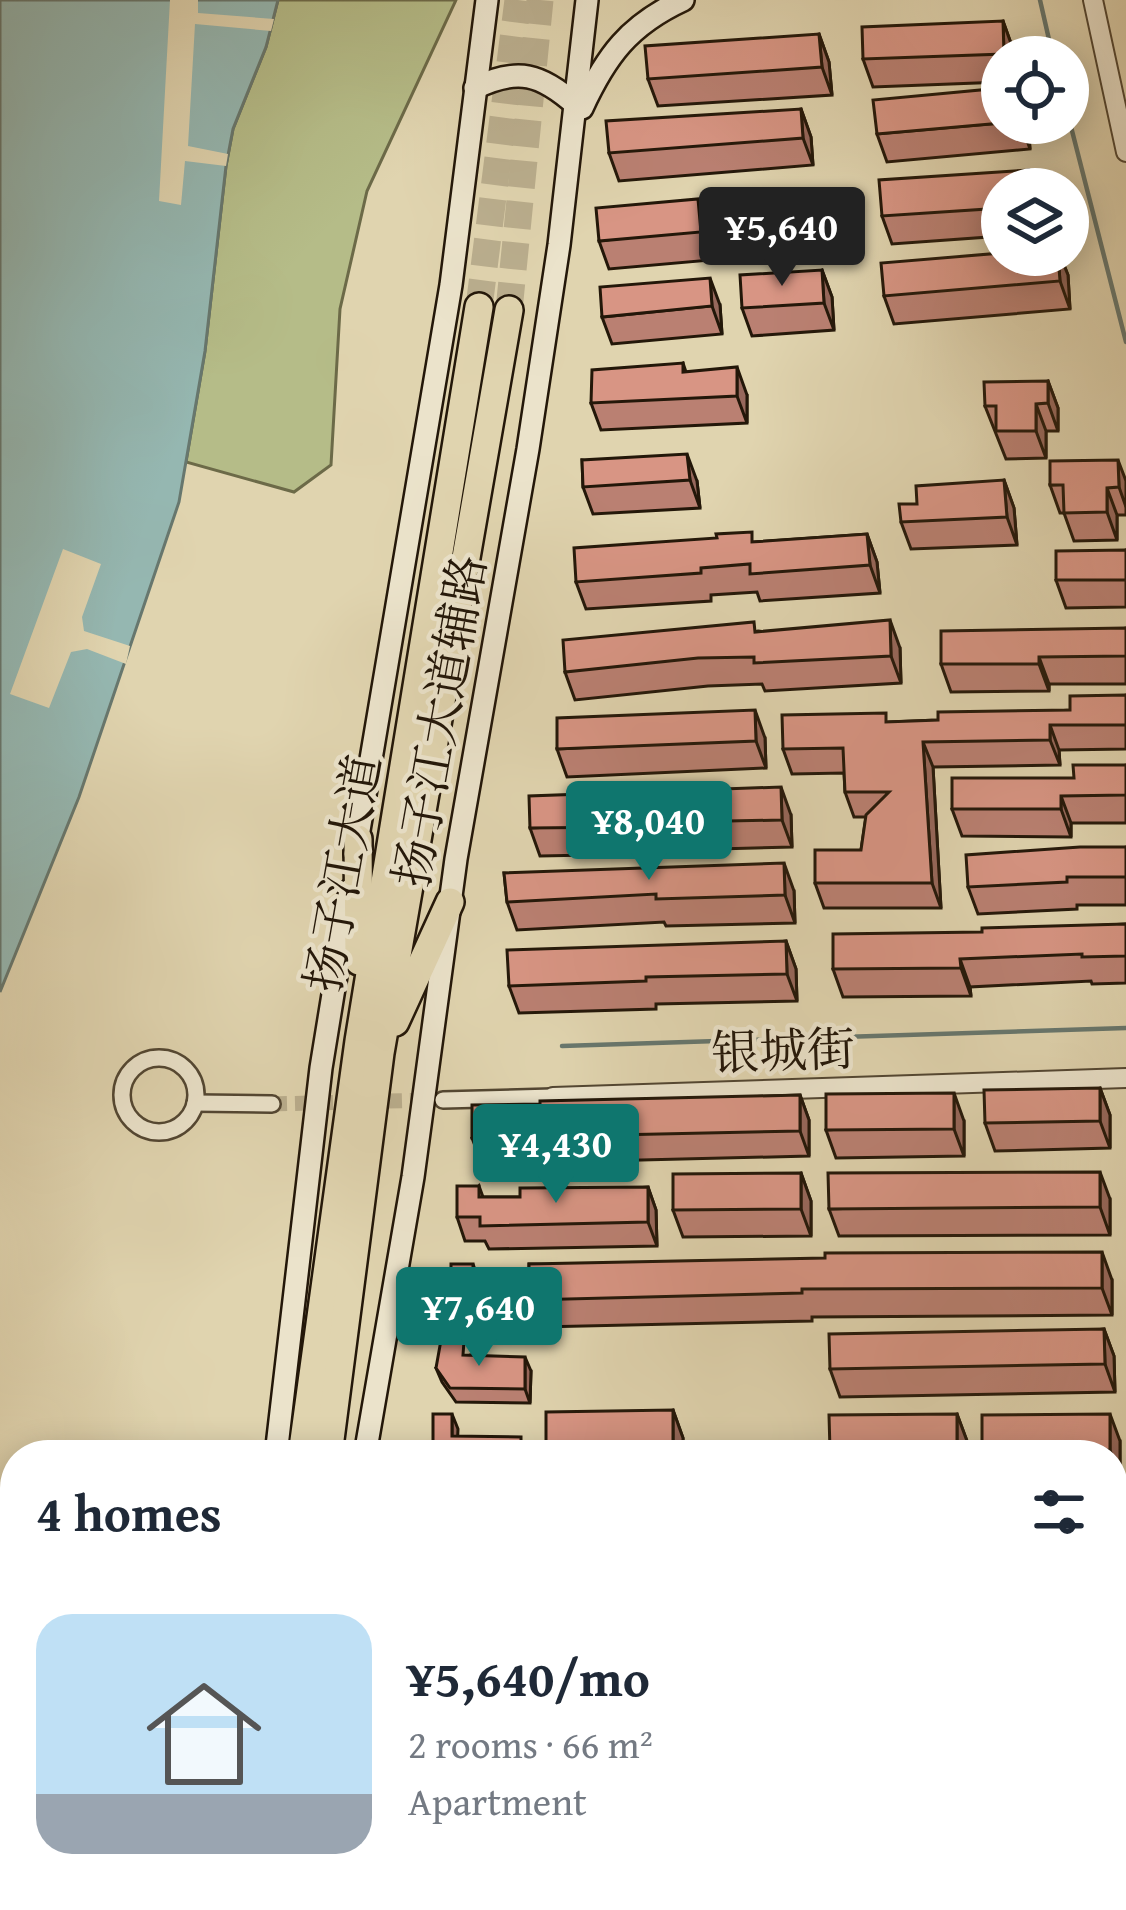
<!DOCTYPE html>
<html lang="en">
<head>
<meta charset="utf-8">
<style>
	body { margin:0; font-family:"Gentium Book Plus","Noto Serif SC",serif; background:#f2f2f3; color:#1f2937; height:100vh; display:flex; flex-direction:column; font-size:45px; white-space:nowrap }
	* { box-sizing:border-box; margin:0 }
	p { font-size:39px; color:#747a83 }
	.icon { flex:none; width:66px; height:66px; fill:none; stroke:currentColor; stroke-width:2; stroke-linecap:round; stroke-linejoin:round }
	.map { position:relative; flex:1; overflow:hidden }
	.sheet { position:absolute; left:0px; top:1440px; width:1128px; height:471px; display:flex; flex-direction:column; background:#fff; border-radius:48px 48px 0 0; box-shadow:0 6px 30px #0003 }
	.sheet>* { flex:none }
	.tools { position:absolute; left:981px; top:36px; display:grid; gap:24px }
	.tools a { display:grid; place-items:center; width:108px; height:108px; border-radius:50%; background:#fff; box-shadow:0 6px 30px #0003; font-size:60px }
	.price { position:absolute; translate:-50% -102px; padding:0 27px; border-radius:12px; background:#0f766e; color:#fff; font-size:39px; line-height:78px; filter:drop-shadow(0 3px 6px #0008) }
	.price::after { content:''; position:absolute; left:50%; top:72px; width:36px; height:27px; margin-left:-18px; background:inherit; clip-path:polygon(0 0,100% 0,50% 100%) }
	.price.on { background:#222; color:#fff }
	ul { padding:0; list-style:none }
	li { display:flex; align-items:center; gap:36px; height:300px; padding:0 36px }
	li+li { border-top:3px solid #e0e1e3 }
	li span { display:grid; place-items:center; flex:none; width:336px; height:240px; border-radius:36px; color:#555 }
	li>.icon { margin-inline-start:auto }
	span .icon { width:144px; height:144px; fill:#fffc; stroke-width:1 }
	li b { font-size:51px }
	h2 { display:flex; justify-content:space-between; align-items:center; height:144px; padding:0 36px; font-size:51px }
	.map>svg:first-child { display:block }
	.green { fill:#b5bc88; stroke:#6c6a48; stroke-width:3 }
	.water { fill:#95b7b1; stroke:#67776e; stroke-width:3 }
	.pier { fill:#e0d4af }
	.lines { fill:none; stroke-linecap:round; stroke-linejoin:round }
	.stream { stroke:#67776e; stroke-width:4.5 }
	.minor-tunnel { stroke:#baae8e; stroke-width:15; stroke-dasharray:15 8; stroke-linecap:butt }
	.trunk-tunnel { stroke:#baae8e; stroke-width:27; stroke-dasharray:27 14; stroke-linecap:butt }
	.minor-casing { stroke:#524632; stroke-width:20 }
	.tertiary-casing { stroke:#524632; stroke-width:22 }
	.secondary-casing { stroke:#231709; stroke-width:26 }
	.trunk-casing { stroke:#231709; stroke-width:32 }
	.minor { stroke:#ebe3cb; stroke-width:15 }
	.tertiary { stroke:#ebe3cb; stroke-width:18 }
	.secondary { stroke:#ebe3cb; stroke-width:21 }
	.trunk { stroke:#e0d4af; stroke-width:27 }
	.wall { fill:#ba8072; stroke:#231709; stroke-width:3 }
	.shaded-wall { fill:#97685c; stroke:#231709; stroke-width:3 }
	.building { fill:#d89584; stroke:#231709; stroke-width:3 }
	.labels { text-anchor:middle; dominant-baseline:central; stroke-width:9; stroke-linejoin:round; paint-order:stroke }
	.street-label { font-size:48px; fill:#231709; stroke:#ebe3cb }
</style>
</head>
<body>
<div class="map">
<svg width="1126" height="1910" viewBox="0 0 1126 1910">
	<rect width="100%" height="100%" fill="#e0d4af"/>
	<filter id="stains"><feTurbulence type="fractalNoise" baseFrequency=".00167" numOctaves="4"/><feColorMatrix values="0 0 0 0 .2 0 0 0 0 .09 0 0 0 0 .02 0 0 0 .5 -.17"/></filter>
	<radialGradient id="worn" r=".72"><stop offset=".6" stop-color="#630" stop-opacity="0"/><stop offset="1" stop-color="#630" stop-opacity=".3"/></radialGradient>
	<polygon class="green" points="278,0 456,0 367,191 340,309 331,465 294,492 186,462 205,351 226,166 233,129 266,47"/>
	<polygon class="water" points="0,0 278,0 266,47 233,129 226,166 205,351 179,502 79,797 0,992"/>
	<g class="pier">
		<polygon points="170,0 198,0 198,13 274,19 271,31 195,24 188,146 228,154 226,166 185,161 181,205 159,201"/>
		<polygon points="63,549 101,564 82,617 84,631 130,646 126,664 87,649 71,652 49,708 10,694"/>
	</g>
	<g class="lines">
		<g class="stream">
			<polyline points="1040,0 1053,57"/>
			<polyline points="1068,115 1126,342"/>
			<polyline points="562,1046 1126,1028"/>
		</g>
		<polyline class="minor-tunnel" points="272,1104 428,1100"/>
		<g class="trunk-tunnel">
			<polyline points="479,307 518,0"/>
			<polyline points="509,310 540,0"/>
			<polyline points="241,1910 243,1896"/>
			<polyline points="268,1910 269,1896"/>
		</g>
		<g class="minor-casing">
			<g id="minor">
				<circle cx="159" cy="1095" r="37"/>
				<polyline points="443,1100 553,1097"/>
				<polyline points="195,1103 272,1104"/>
			</g>
		</g>
		<g class="tertiary-casing">
			<g id="tertiary">
				<polyline points="1093,0 1126,152"/>
				<polyline points="553,1097 1126,1078"/>
				<polyline points="1113,1510 1126,1510"/>
			</g>
		</g>
		<g class="secondary-casing">
			<g id="secondary">
				<path d="M475,88C518,67 541,74 576,105"/>
				<path d="M582,108C606,56 629,25 683,0"/>
				<polyline points="355,854 451,285 487,0"/>
				<polyline points="276,1455 321,1068 350,890"/>
				<polyline points="365,1455 413,1177 456,859 528,449 559,245 587,0"/>
				<polyline points="218,1910 220,1896"/>
				<polyline points="305,1910 306,1896"/>
			</g>
		</g>
		<g class="trunk-casing">
			<g id="trunk">
				<polyline points="358,839 359,961"/>
				<polyline points="395,1022 450,902"/>
				<polyline points="302,1455 359,1041 479,307"/>
				<polyline points="328,1455 380,1053 509,310"/>
			</g>
		</g>
		<use href="#minor" class="minor"/>
		<use href="#tertiary" class="tertiary"/>
		<use href="#secondary" class="secondary"/>
		<use href="#trunk" class="trunk"/>
	</g>
	<g class="wall">
		<polygon points="1003,21 1013,49 1013,57 1002,57 1002,82 873,87 863,59"/>
		<polygon points="819,34 829,62 832,95 658,106 648,79"/>
		<polygon points="801,109 811,137 813,165 619,181 609,153"/>
		<polygon points="1002,123 1028,123 1030,149 887,162 877,134"/>
		<polygon points="1029,170 1035,189 1002,189 1002,236 892,244 882,216"/>
		<polygon points="817,190 827,217 829,250 744,255 734,228"/>
		<polygon points="708,226 711,260 609,269 599,241"/>
		<polygon points="1060,255 1068,275 1070,309 894,324 884,296"/>
		<polygon points="822,270 832,297 834,330 752,336 742,308"/>
		<polygon points="720,305 722,334 612,344 602,317"/>
		<polygon points="683,363 686,372 747,395 747,423 601,430 591,403"/>
		<polygon points="1048,381 1058,408 1058,431 1046,431 1046,458 1006,459 985,406"/>
		<polygon points="582,460 697,481 700,508 593,514 583,487"/>
		<polygon points="1004,480 1014,508 1017,545 911,549 901,522 917,504"/>
		<polygon points="1126,481 1126,515 1117,515 1117,540 1074,541 1064,513 1060,513 1050,485"/>
		<polygon points="867,534 877,562 880,593 760,601 757,592 711,595 711,601 586,609 576,582 755,542"/>
		<polygon points="1126,550 1126,607 1066,608 1056,580"/>
		<polygon points="1126,628 1126,684 1049,684 1049,691 951,692 941,664"/>
		<polygon points="758,631 900,648 901,683 765,691 762,684 708,686 575,700 565,672"/>
		<polygon points="1126,695 1126,749 1059,750 1060,765 933,767 941,908 824,908 815,883 861,850 866,817 854,817 845,792 844,773 792,774 783,749 889,722 938,720 1070,710"/>
		<polygon points="765,738 766,768 567,777 557,749"/>
		<polygon points="1126,765 1126,823 1071,823 1071,837 962,836 952,809"/>
		<polygon points="791,815 792,847 641,851 641,854 540,856 530,828"/>
		<polygon points="1126,847 1126,905 1077,905 1077,909 978,914 968,887"/>
		<polygon points="504,873 794,891 795,923 666,926 664,922 517,930 507,902"/>
		<polygon points="1126,924 1126,983 1092,984 1091,981 970,987 971,996 843,997 833,969 982,932"/>
		<polygon points="786,941 796,969 797,1001 656,1004 656,1009 519,1013 509,986"/>
		<polygon points="1100,1088 1110,1115 1110,1148 995,1151 985,1123"/>
		<polygon points="800,1095 809,1120 809,1156 482,1164 472,1138 540,1104"/>
		<polygon points="964,1121 964,1156 836,1158 826,1130"/>
		<polygon points="801,1173 811,1201 811,1236 683,1237 673,1210"/>
		<polygon points="479,1186 483,1197 520,1197 648,1187 656,1210 657,1246 489,1249 485,1241 465,1241 457,1217"/>
		<polygon points="1110,1199 1110,1235 839,1236 829,1209"/>
		<polygon points="529,1264 1112,1280 1112,1315 812,1317 812,1321 539,1327 529,1300"/>
		<polygon points="478,1278 478,1284 513,1298 513,1323 477,1324 456,1311 451,1297"/>
		<polygon points="1104,1329 1114,1356 1115,1392 840,1397 830,1369"/>
		<polygon points="470,1355 531,1371 530,1403 456,1402 442,1382 436,1368"/>
		<polygon points="673,1410 683,1438 683,1455 549,1455 546,1447"/>
		<polygon points="957,1414 967,1441 967,1455 831,1455 830,1450"/>
		<polygon points="1120,1441 1120,1477 1113,1477 1113,1455 984,1455 982,1451"/>
		<polygon points="1113,1520 1124,1548 1123,1583 1113,1583"/>
		<polygon points="1113,1616 1120,1636 1120,1667 1113,1667"/>
		<rect x="1113" y="1704" width="13" height="56"/>
		<polygon points="1113,1812 1126,1817 1126,1873 1113,1867"/>
		<polygon points="416,1896 517,1896 518,1900 497,1910 438,1910"/>
	</g>
	<g class="shaded-wall">
		<polygon points="1003,21 1013,49 1013,57 1005,57 1004,54"/>
		<polygon points="819,34 829,62 832,95 822,67"/>
		<polygon points="801,109 811,137 813,165 803,138"/>
		<polygon points="1021,123 1028,123 1030,149"/>
		<polygon points="817,190 827,217 829,250 819,223"/>
		<polygon points="698,199 708,226 711,260 701,232"/>
		<polygon points="1058,255 1060,255 1068,275 1070,309 1060,281"/>
		<polygon points="822,270 832,297 834,330 824,303"/>
		<polygon points="710,278 720,305 722,334 712,306"/>
		<polygon points="737,367 747,395 747,423 737,396"/>
		<polygon points="1048,381 1058,408 1058,431 1048,403"/>
		<polygon points="1036,404 1046,431 1046,458 1036,431"/>
		<polygon points="687,454 697,481 700,508 690,480"/>
		<polygon points="1118,460 1126,481 1126,507 1119,487"/>
		<polygon points="1004,480 1014,508 1017,545 1007,517"/>
		<polygon points="1107,488 1117,515 1117,540 1107,512"/>
		<polygon points="867,534 877,562 880,593 870,565"/>
		<polygon points="890,620 900,648 901,683 891,656"/>
		<polygon points="1039,657 1049,684 1049,691 1039,664"/>
		<polygon points="755,710 765,738 766,768 756,741"/>
		<polygon points="1050,725 1059,750 1060,765 1050,740"/>
		<polygon points="923,742 933,767 941,908 932,883"/>
		<polygon points="781,787 791,815 792,847 782,820"/>
		<polygon points="1061,796 1071,823 1071,837 1061,809"/>
		<polygon points="784,863 794,891 795,923 785,895"/>
		<polygon points="786,941 796,969 797,1001 787,974"/>
		<polygon points="960,959 970,987 971,996 961,968"/>
		<polygon points="1100,1088 1110,1115 1110,1148 1100,1121"/>
		<polygon points="954,1093 964,1121 964,1156 954,1129"/>
		<polygon points="800,1095 809,1120 809,1156 800,1131"/>
		<polygon points="1100,1172 1110,1199 1110,1235 1100,1207"/>
		<polygon points="801,1173 811,1201 811,1236 801,1209"/>
		<polygon points="648,1187 656,1210 657,1246 648,1222"/>
		<polygon points="1102,1252 1112,1280 1112,1315 1102,1288"/>
		<polygon points="473,1264 478,1278 479,1298 473,1284"/>
		<polygon points="508,1284 513,1298 513,1323 508,1309"/>
		<polygon points="1104,1329 1114,1356 1115,1392 1105,1364"/>
		<polygon points="525,1357 531,1371 530,1403 525,1389"/>
		<polygon points="673,1410 683,1438 683,1455 677,1455 673,1446"/>
		<polygon points="452,1414 458,1429 457,1451 452,1436"/>
		<polygon points="957,1414 967,1441 967,1455 959,1455 957,1449"/>
		<polygon points="1110,1414 1120,1441 1120,1477 1110,1450"/>
		<polygon points="1113,1520 1124,1548 1123,1583 1113,1555"/>
		<polygon points="1113,1616 1120,1636 1120,1667 1113,1648"/>
	</g>
	<g class="building">
		<polygon points="1003,21 1004,54 863,59 862,27"/>
		<polygon points="819,34 822,67 648,79 645,46"/>
		<polygon points="1002,88 1002,123 877,134 873,100"/>
		<polygon points="801,109 803,138 609,153 606,121"/>
		<polygon points="1029,170 1030,189 1002,189 1002,208 882,216 879,180"/>
		<polygon points="817,190 819,223 734,228 732,195"/>
		<polygon points="698,199 701,232 599,241 596,208"/>
		<polygon points="1002,253 1002,255 1058,255 1060,281 884,296 881,263"/>
		<polygon points="822,270 824,303 742,308 740,275"/>
		<polygon points="710,278 712,306 602,317 600,287"/>
		<polygon points="683,363 683,372 737,367 737,396 591,403 592,370"/>
		<polygon points="1048,381 1048,403 1036,404 1036,431 996,431 996,406 985,406 984,382"/>
		<polygon points="687,454 690,480 583,487 582,460"/>
		<polygon points="1118,460 1119,487 1107,488 1107,512 1064,513 1063,485 1050,485 1050,461"/>
		<polygon points="1004,480 1007,517 901,522 899,504 917,504 916,486"/>
		<polygon points="752,532 752,542 867,534 870,565 750,574 750,564 701,568 701,573 576,582 574,548 717,538 716,534"/>
		<polygon points="1126,550 1126,580 1056,580 1056,551"/>
		<polygon points="890,620 891,656 754,663 754,657 698,658 565,672 563,640 754,622 755,632"/>
		<polygon points="1126,628 1126,656 1039,657 1039,664 941,664 941,631"/>
		<polygon points="1126,695 1126,725 1050,725 1050,740 923,742 932,883 815,883 815,850 861,850 866,815 889,792 845,792 843,748 783,749 782,715 886,713 886,722 938,720 938,712 1070,710 1070,696"/>
		<polygon points="755,710 756,741 557,749 557,718"/>
		<polygon points="1073,765 1126,765 1126,795 1061,796 1061,809 952,809 952,778 1074,778"/>
		<polygon points="781,787 782,820 631,823 631,827 530,828 529,796"/>
		<polygon points="1080,847 1126,847 1126,877 1067,877 1067,882 968,887 966,855"/>
		<polygon points="784,863 785,895 656,899 656,894 507,902 504,873"/>
		<polygon points="1126,924 1126,956 1082,957 1082,954 960,959 961,968 833,969 833,934 982,932 982,928"/>
		<polygon points="786,941 787,974 646,977 646,981 509,986 507,950"/>
		<polygon points="1100,1088 1100,1121 985,1123 984,1090"/>
		<polygon points="954,1093 954,1129 826,1130 826,1094"/>
		<polygon points="800,1095 800,1131 472,1138 472,1105 540,1104 540,1101"/>
		<polygon points="1100,1172 1100,1207 829,1209 828,1173"/>
		<polygon points="801,1173 801,1209 673,1210 673,1174"/>
		<polygon points="457,1186 479,1186 479,1197 520,1197 520,1188 648,1187 648,1222 480,1226 480,1217 457,1217"/>
		<polygon points="1102,1252 1102,1288 802,1289 802,1293 529,1300 529,1264 825,1258 825,1253"/>
		<polygon points="451,1264 473,1264 473,1284 508,1284 508,1309 472,1309 451,1297"/>
		<polygon points="1104,1329 1105,1364 830,1369 829,1334"/>
		<polygon points="441,1340 464,1341 463,1355 525,1357 525,1389 450,1388 436,1368"/>
		<polygon points="673,1410 673,1446 546,1447 546,1412"/>
		<polygon points="433,1414 452,1414 452,1436 521,1437 521,1455 445,1455 433,1447"/>
		<polygon points="957,1414 957,1449 830,1450 829,1415"/>
		<polygon points="1110,1414 1110,1450 982,1451 982,1415"/>
		<polygon points="1113,1704 1126,1704 1126,1739 1117,1733 1113,1733"/>
		<polygon points="1113,1812 1126,1817 1126,1850 1113,1844"/>
		<polygon points="837,1896 871,1896 914,1910 832,1910"/>
		<polygon points="1126,1900 1126,1910 1095,1910 1110,1907"/>
	</g>
	<g class="labels">
		<g class="street-label">
			<text transform="translate(439 721) rotate(-80)">扬子江大道辅路</text>
			<text transform="translate(342 873) rotate(-80)">扬子江大道</text>
			<text transform="translate(783 1050) rotate(-2)">银城街</text>
		</g>
	</g>
	<rect width="100%" height="100%" filter="url(#stains)"/>
	<rect width="100%" height="100%" fill="url(#worn)"/>
</svg>
<div class="tools">
<a><svg class="icon" aria-label="locate" viewBox="0 0 24 24"><circle cx="12" cy="12" r="6"/><path d="M12 2v4M12 18v4M2 12h4M18 12h4"/></svg></a>
<a><svg class="icon" aria-label="layers" viewBox="0 0 24 24"><path d="M12 4l9 5-9 5-9-5zM3 14l9 5 9-5"/></svg></a>
</div>
<b class="price on" style="left:782px;top:289px">¥5,640</b>
<b class="price" style="left:649px;top:883px">¥8,040</b>
<b class="price" style="left:556px;top:1206px">¥4,430</b>
<b class="price" style="left:479px;top:1369px">¥7,640</b>
<section class="sheet">
<h2>4 homes<svg class="icon" aria-label="filters" viewBox="0 0 24 24"><path d="M4 7h16M4 17h16"/><circle cx="9" cy="7" r="2"/><circle cx="15" cy="17" r="2"/></svg></h2>
<ul>
<li><span style="background:linear-gradient(#bfe0f5 75%,#9aa5b1 0)"><svg class="icon" aria-label="home" viewBox="0 0 24 24"><path d="M3 11l9-7 9 7M6 9v11h12V9"/></svg></span><div><b>¥5,640/mo</b><p>2 rooms · 66 m²</p><p>Apartment</p></div></li>
</ul>
</section>
</div>
</body>
</html>
